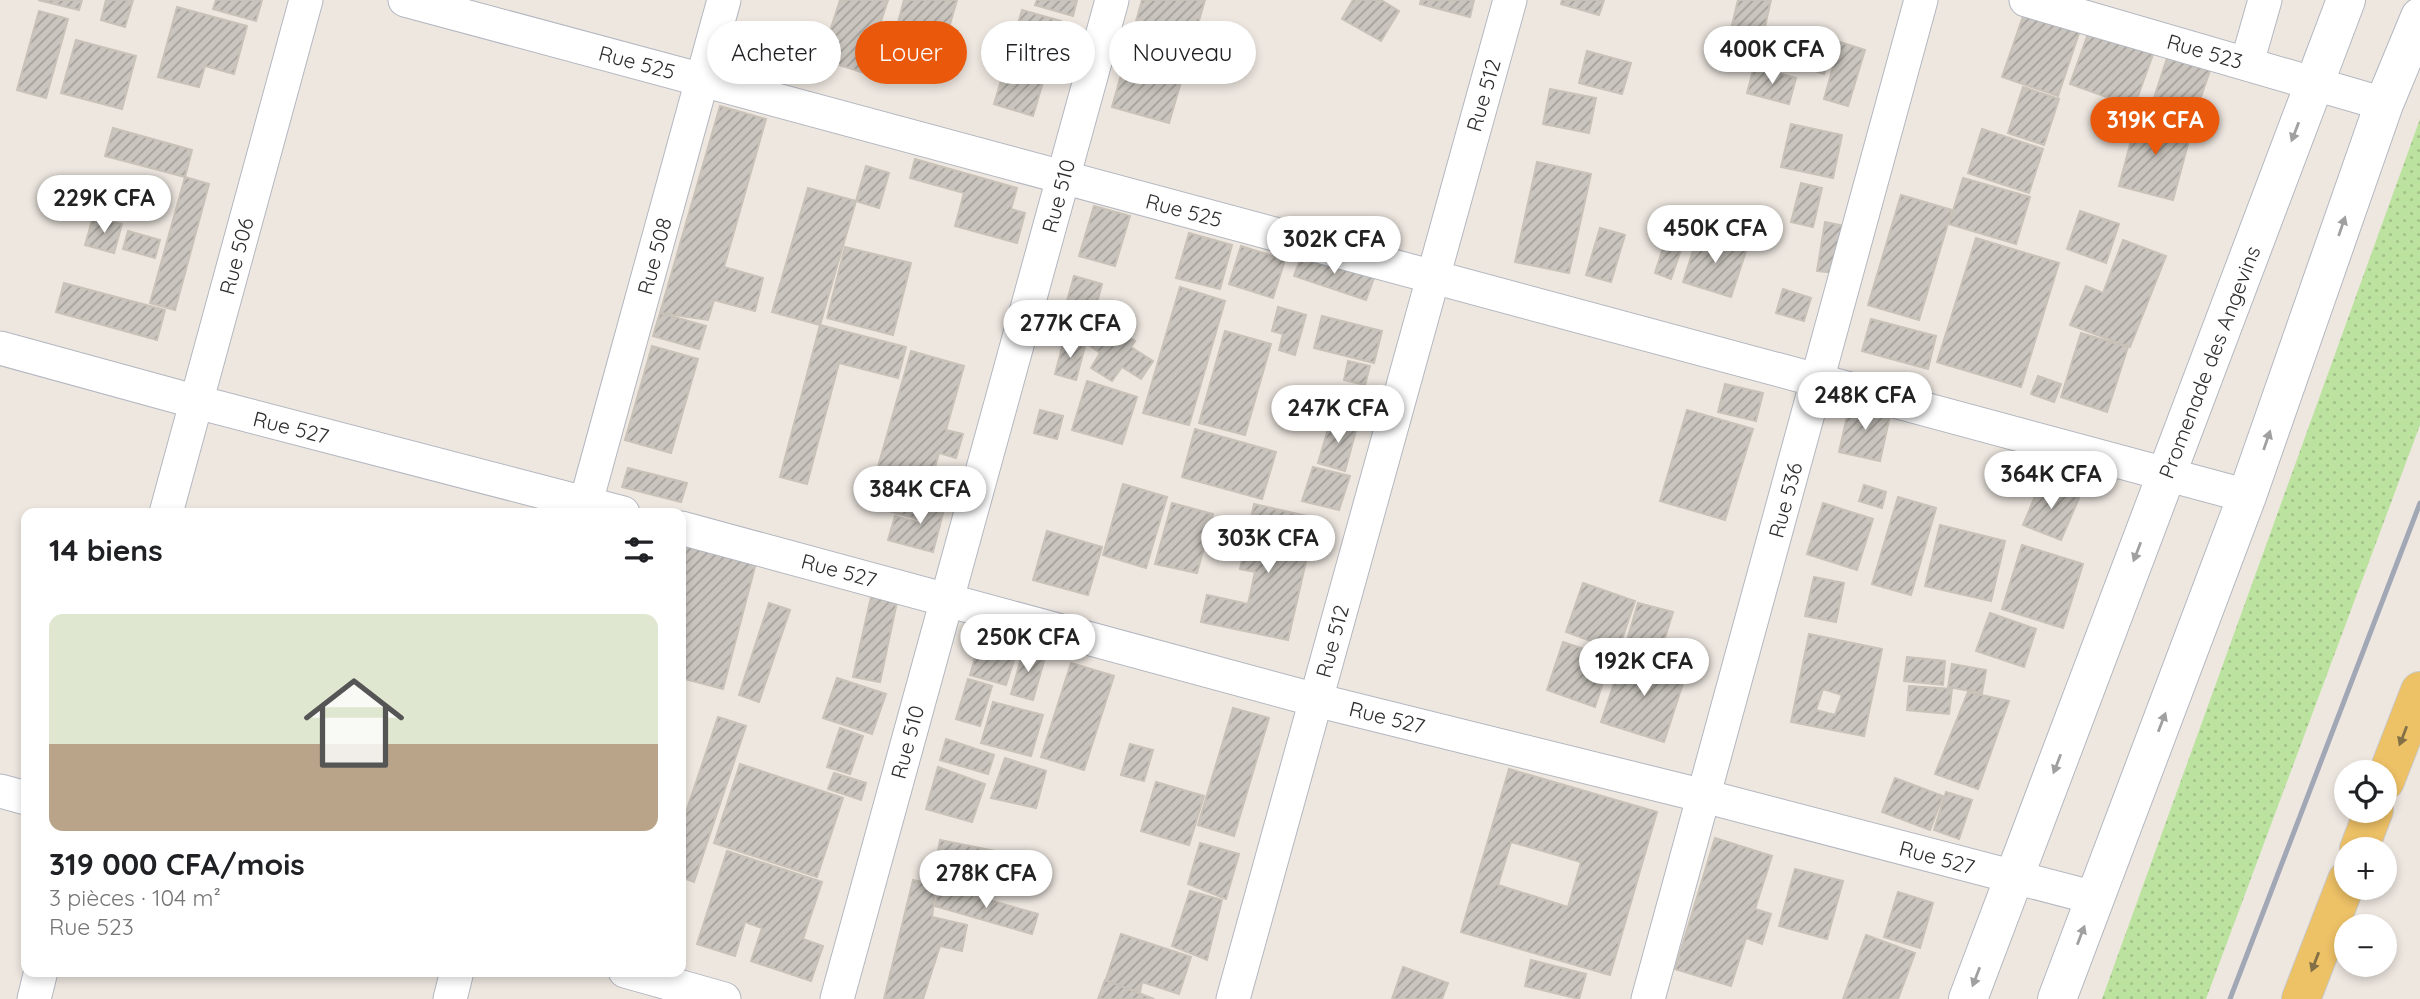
<!DOCTYPE html>
<html lang="fr">
<head>
<meta charset="utf-8">
<style>
	body { margin:0; font-family:Quicksand,sans-serif; background:#f2f2f2; color:#202124; height:100vh; display:flex; flex-direction:column; font-size:26px; white-space:nowrap }
	* { box-sizing:border-box; margin:0 }
	p { font-size:23px; color:#757577 }
	.icon { flex:none; width:38px; height:38px; fill:none; stroke:currentColor; stroke-width:2; stroke-linecap:round; stroke-linejoin:round }
	.map { position:relative; flex:1; overflow:hidden }
	.details { position:absolute; left:21px; top:508px; width:665px; height:469px; display:flex; flex-direction:column; background:#fff; border-radius:14px; box-shadow:0 4px 10px #0003 }
	.details>* { flex:none }
	.hud { position:absolute; left:707px; top:21px; width:665px; height:63px; display:flex; gap:14px }
	.controls { position:absolute; left:2334px; top:760px; display:grid; gap:14px }
	.controls a { display:grid; place-items:center; width:63px; height:63px; border-radius:50%; background:#fff; box-shadow:0 4px 10px #0003; font-size:35px }
	.price { position:absolute; translate:-50% -60px; padding:0 16px; border-radius:24px; background:#fff; color:#222; font-size:23px; line-height:46px; filter:drop-shadow(0 2px 4px #0008) }
	.price::after { content:''; position:absolute; left:50%; top:42px; width:21px; height:16px; margin-left:-10px; background:inherit; clip-path:polygon(0 0,100% 0,50% 100%) }
	.price.on { background:#ea580c; color:#fff }
	ul { padding:0; list-style:none }
	li { display:grid; align-content:center; gap:14px; height:371px; padding:0 28px }
	li+li { border-top:2px solid #e0e0e0 }
	li span { display:grid; place-items:center; height:217px; border-radius:14px; color:#555 }
	li>.icon { margin-inline-start:auto }
	span .icon { width:126px; height:126px; fill:#fffc; stroke-width:1 }
	li b { font-size:30px }
	h2 { display:flex; justify-content:space-between; align-items:center; height:84px; padding:0 28px; font-size:30px }
	.tag { padding:0 24px; border-radius:32px; background:#fff; box-shadow:0 4px 10px #0003; font-size:24px; line-height:63px }
	.tag.on { background:#ea580c; color:#fff }
	.map>svg:first-child { display:block }
	.park { fill:url(#park-dots) }
	.building { fill:url(#building-hatch); stroke:#c9c2b9; stroke-width:2; fill-rule:evenodd }
	.lines { fill:none; stroke-linecap:round; stroke-linejoin:round }
	.street-casing { stroke:#b3b7c0; stroke-width:35 }
	.secondary-casing { stroke:#b3b7c0; stroke-width:40 }
	.primary-casing { stroke:#c8c8c8; stroke-width:40 }
	.street { stroke:#fff; stroke-width:33 }
	.secondary { stroke:#fff; stroke-width:38 }
	.primary { stroke:#edc166; stroke-width:38 }
	.rail { stroke:#a2a7b6; stroke-width:5 }
	.oneway { fill:#a0a0a0 }
	.oneway2 { fill:#837047 }
	.labels { text-anchor:middle; dominant-baseline:central; stroke-width:5; stroke-linejoin:round; paint-order:stroke }
	.street-label { font-size:21px; fill:#2d2d2d; stroke:#fff }
</style>
</head>
<body>
<div class="map">
<svg width="2420" height="999" viewBox="0 0 2420 999">
	<defs>
		<pattern id="park-dots" width="8" height="8" patternUnits="userSpaceOnUse" patternTransform="scale(1.75)"><rect width="8" height="8" fill="#bce29f"/><path d="M2 2h.1M6 6h.1" fill="none" stroke="#a2c289" stroke-width="1.8" stroke-linecap="round"/></pattern>
		<pattern id="building-hatch" width="6" height="6" patternUnits="userSpaceOnUse" patternTransform="scale(1.75)"><rect width="6" height="6" fill="#cac5be"/><path d="M-1 1l2-2M0 6l6-6M5 7l2-2" fill="none" stroke="#a4a09b"/></pattern>
	</defs>
	<rect width="100%" height="100%" fill="#eee7e0"/>
	<polygon class="park" points="2420,119 2420,425 2206,999 2102,999"/>
	<g class="building">
		<polygon points="38,0 82,0 79,10"/>
		<polygon points="106,0 133,0 125,27 101,20"/>
		<polygon points="216,0 262,0 256,21 213,9"/>
		<polygon points="840,0 888,0 864,73 821,59"/>
		<polygon points="904,0 957,0 937,69 889,56"/>
		<polygon points="1037,0 1077,0 1073,16 1035,5"/>
		<polygon points="1142,0 1205,0 1169,123 1112,107"/>
		<polygon points="1353,0 1381,0 1399,11 1381,41 1342,19"/>
		<polygon points="1421,0 1474,0 1470,17 1420,4"/>
		<polygon points="1562,0 1604,0 1599,15 1561,4"/>
		<polygon points="1738,0 1771,0 1759,53 1727,46"/>
		<polygon points="2028,2 2083,21 2058,96 2002,77"/>
		<polygon points="177,7 247,26 234,74 205,66 199,87 158,77"/>
		<polygon points="1022,10 1061,21 1033,116 994,104"/>
		<polygon points="39,11 68,19 46,98 17,90"/>
		<polygon points="2093,20 2157,43 2134,107 2070,84"/>
		<polygon points="1776,35 1831,53 1824,74 1769,56"/>
		<polygon points="76,40 136,56 122,109 61,93"/>
		<polygon points="1840,42 1865,50 1848,106 1824,99"/>
		<polygon points="2171,46 2214,59 2193,120 2151,107"/>
		<polygon points="1587,51 1631,63 1622,94 1579,83"/>
		<polygon points="1754,67 1796,78 1789,104 1747,93"/>
		<polygon points="2023,87 2059,99 2044,145 2008,133"/>
		<polygon points="1550,89 1596,98 1589,133 1543,124"/>
		<polygon points="720,106 766,119 724,267 763,278 755,311 714,300 708,320 660,313"/>
		<polygon points="2138,114 2192,129 2173,200 2119,186"/>
		<polygon points="1791,124 1842,135 1833,178 1781,167"/>
		<polygon points="113,128 192,150 185,177 105,156"/>
		<polygon points="1982,129 2043,149 2029,193 1968,173"/>
		<polygon points="915,159 1017,188 1011,209 1025,213 1017,243 955,226 964,193 910,178"/>
		<polygon points="1537,162 1591,174 1569,273 1515,262"/>
		<polygon points="866,166 889,173 879,208 856,201"/>
		<polygon points="185,177 209,184 175,310 150,303"/>
		<polygon points="1963,178 2030,197 2016,244 1949,224"/>
		<polygon points="1801,183 1822,188 1813,227 1791,222"/>
		<polygon points="808,188 856,201 820,325 772,312"/>
		<polygon points="1901,195 1952,210 1919,320 1868,305"/>
		<polygon points="1094,206 1130,216 1115,266 1079,256"/>
		<polygon points="2080,211 2119,224 2106,263 2067,249"/>
		<polygon points="93,217 122,224 114,253 85,245"/>
		<polygon points="1825,222 1850,227 1842,274 1817,271"/>
		<polygon points="1670,226 1687,232 1671,279 1655,273"/>
		<polygon points="1600,228 1625,235 1611,282 1586,275"/>
		<polygon points="128,231 160,240 155,258 123,249"/>
		<polygon points="1699,232 1747,248 1731,297 1683,282"/>
		<polygon points="1189,233 1232,245 1220,289 1176,278"/>
		<polygon points="1976,238 2059,263 2021,387 1937,362"/>
		<polygon points="2123,240 2166,256 2130,347 2070,325 2086,286 2103,293"/>
		<polygon points="1241,246 1285,260 1273,298 1229,284"/>
		<polygon points="845,247 911,263 893,335 827,318"/>
		<polygon points="1303,251 1375,275 1366,300 1294,276"/>
		<polygon points="1074,276 1102,284 1086,345 1057,336"/>
		<polygon points="64,283 165,310 157,340 56,312"/>
		<polygon points="1180,287 1225,301 1189,425 1143,413"/>
		<polygon points="1783,289 1811,298 1804,321 1776,313"/>
		<polygon points="1278,307 1306,315 1295,355 1279,350 1283,334 1272,331"/>
		<polygon points="660,313 706,326 699,349 653,336"/>
		<polygon points="1322,316 1382,331 1374,363 1314,348"/>
		<polygon points="1871,319 1936,336 1928,369 1862,351"/>
		<polygon points="820,325 906,347 898,378 839,363 807,484 780,477"/>
		<polygon points="1100,327 1111,334 1115,328 1135,341 1131,347 1153,361 1141,379 1122,367 1112,381 1091,368 1100,353 1089,345"/>
		<polygon points="1225,331 1271,344 1245,435 1199,423"/>
		<polygon points="2081,333 2128,347 2107,412 2061,397"/>
		<polygon points="1064,340 1085,346 1076,380 1055,374"/>
		<polygon points="652,346 698,359 671,453 625,440"/>
		<polygon points="911,351 964,366 946,430 963,434 956,458 939,453 920,520 867,505"/>
		<polygon points="1348,361 1370,366 1365,385 1344,380"/>
		<polygon points="2038,376 2061,384 2054,402 2031,394"/>
		<polygon points="1087,381 1137,397 1122,444 1072,430"/>
		<polygon points="1725,384 1763,393 1756,421 1718,412"/>
		<polygon points="1341,388 1365,395 1357,425 1332,419"/>
		<polygon points="1850,403 1891,411 1880,461 1839,452"/>
		<polygon points="1040,410 1063,416 1057,439 1034,433"/>
		<polygon points="1687,410 1753,429 1725,520 1660,501"/>
		<polygon points="1331,419 1357,427 1345,471 1318,463"/>
		<polygon points="1195,429 1276,452 1262,499 1182,477"/>
		<polygon points="2037,448 2076,460 2069,480 2031,468"/>
		<polygon points="1313,467 1350,476 1339,510 1302,501"/>
		<polygon points="628,468 687,483 681,502 622,487"/>
		<polygon points="2041,482 2079,498 2061,540 2023,525"/>
		<polygon points="1123,484 1167,497 1146,568 1103,555"/>
		<polygon points="1864,485 1886,492 1882,508 1859,501"/>
		<polygon points="929,494 947,498 933,552 888,540 895,516 921,523"/>
		<polygon points="1898,497 1936,508 1911,595 1872,584"/>
		<polygon points="1172,503 1213,514 1197,573 1155,564"/>
		<polygon points="1823,503 1873,519 1857,570 1807,554"/>
		<polygon points="1254,504 1316,518 1288,640 1201,622 1207,595 1248,604 1255,572 1240,569"/>
		<polygon points="1940,525 2005,541 1991,601 1925,586"/>
		<polygon points="1047,531 1102,547 1088,595 1033,580"/>
		<polygon points="681,540 757,559 723,689 681,678"/>
		<polygon points="2022,545 2083,564 2063,628 2002,609"/>
		<polygon points="1814,577 1844,583 1836,622 1805,616"/>
		<polygon points="1583,583 1635,601 1618,651 1566,632"/>
		<polygon points="871,597 897,602 880,682 853,677"/>
		<polygon points="769,603 790,610 759,702 739,695"/>
		<polygon points="1638,603 1673,612 1661,651 1627,640"/>
		<polygon points="1990,613 2036,629 2024,667 1976,651"/>
		<path d="M1809,634L1882,649L1864,736L1791,722ZM1823,689L1842,695L1835,715L1816,710Z"/>
		<polygon points="981,637 1018,648 1006,685 970,675"/>
		<polygon points="1563,642 1611,658 1595,707 1547,690"/>
		<polygon points="1024,648 1046,654 1033,700 1011,694"/>
		<polygon points="1624,654 1686,674 1664,742 1601,722"/>
		<polygon points="1907,657 1945,661 1943,685 1904,681"/>
		<polygon points="1071,663 1114,676 1084,770 1041,757"/>
		<polygon points="1952,664 1986,670 1982,693 1948,687"/>
		<polygon points="837,678 886,694 872,734 823,718"/>
		<polygon points="968,679 992,686 980,726 956,719"/>
		<polygon points="1909,686 1952,689 1949,714 1907,710"/>
		<polygon points="1968,692 2009,701 1978,789 1935,774"/>
		<polygon points="993,702 1043,715 1031,756 981,743"/>
		<polygon points="1233,708 1269,718 1234,836 1198,825"/>
		<polygon points="718,717 746,726 694,882 681,877 681,827"/>
		<polygon points="840,728 863,736 850,774 827,767"/>
		<polygon points="946,739 994,755 988,774 940,760"/>
		<polygon points="1130,744 1153,750 1144,781 1121,775"/>
		<polygon points="1005,758 1046,771 1036,808 991,798"/>
		<polygon points="740,764 843,798 817,877 714,843"/>
		<polygon points="938,767 985,784 972,822 926,809"/>
		<path d="M1509,769L1657,812L1610,975L1461,932ZM1511,842L1581,862L1568,907L1498,885Z"/>
		<polygon points="834,773 866,783 861,800 828,789"/>
		<polygon points="1895,778 1943,796 1930,830 1882,812"/>
		<polygon points="1156,782 1204,796 1189,845 1141,831"/>
		<polygon points="1946,792 1972,800 1959,839 1934,830"/>
		<polygon points="1715,838 1772,856 1755,909 1771,914 1762,944 1746,938 1731,986 1675,969"/>
		<polygon points="940,840 1020,856 1009,891 933,878"/>
		<polygon points="1200,843 1239,854 1226,899 1188,884"/>
		<polygon points="727,851 822,882 803,939 823,946 811,981 751,961 762,928 745,922 735,956 697,944"/>
		<polygon points="1795,869 1843,881 1827,939 1779,926"/>
		<polygon points="913,880 936,885 932,917 967,925 962,951 940,946 923,999 884,999"/>
		<polygon points="940,886 1038,914 1032,934 935,906"/>
		<polygon points="1190,891 1222,900 1207,960 1172,946"/>
		<polygon points="1898,892 1933,903 1920,948 1884,937"/>
		<polygon points="1121,934 1191,957 1179,994 1142,982 1140,992 1105,982"/>
		<polygon points="1866,935 1915,953 1898,999 1843,999"/>
		<polygon points="1531,960 1586,974 1579,999 1525,986"/>
		<polygon points="1403,967 1448,983 1442,999 1392,999"/>
		<polygon points="1105,980 1154,999 1098,999"/>
	</g>
	<g class="lines">
		<g class="street-casing">
			<g id="street">
				<polyline points="405,0 2247,496"/>
				<polyline points="2026,0 2384,104"/>
				<polyline points="2247,63 2265,0"/>
				<polyline points="0,348 197,402 623,513"/>
				<polyline points="166,513 306,0"/>
				<polyline points="583,513 724,0"/>
				<polyline points="681,528 1316,700 1704,796 2095,898"/>
				<polyline points="0,791 26,798"/>
				<polyline points="625,971 724,999"/>
				<polyline points="34,999 41,971"/>
				<polyline points="450,999 457,971"/>
				<polyline points="837,999 1112,0"/>
				<polyline points="1233,999 1510,0"/>
				<polyline points="1648,999 1921,0"/>
			</g>
		</g>
		<g class="secondary-casing">
			<g id="secondary">
				<polyline points="1968,999 2346,0"/>
				<polyline points="2057,999 2247,496 2384,104 2420,17"/>
			</g>
		</g>
		<g class="primary-casing">
			<g id="primary">
				<polyline points="2385,781 2420,691"/>
				<polyline points="2359,849 2374,810"/>
				<polyline points="2301,999 2347,880"/>
			</g>
		</g>
		<use href="#street" class="street"/>
		<use href="#secondary" class="secondary"/>
		<use href="#primary" class="primary"/>
		<polyline class="rail" points="2230,999 2420,503"/>
	</g>
	<defs><path id="oneway-solid" d="M-6-.8H1V-3.2L6.5 0L1 3.2V.8H-6Z" transform="scale(1.75)"/></defs>
	<g class="oneway">
		<use href="#oneway-solid" transform="translate(2295 132) rotate(111)"/>
		<use href="#oneway-solid" transform="translate(2342 226) rotate(-71)"/>
		<use href="#oneway-solid" transform="translate(2267 440) rotate(-71)"/>
		<use href="#oneway-solid" transform="translate(2137 552) rotate(111)"/>
		<use href="#oneway-solid" transform="translate(2162 722) rotate(-69)"/>
		<use href="#oneway-solid" transform="translate(2057 764) rotate(111)"/>
		<use href="#oneway-solid" transform="translate(2081 935) rotate(-69)"/>
		<use href="#oneway-solid" transform="translate(1976 977) rotate(111)"/>
	</g>
	<g class="oneway2">
		<use href="#oneway-solid" transform="translate(2403 736) rotate(111)"/>
		<use href="#oneway-solid" transform="translate(2315 962) rotate(111)"/>
	</g>
	<g class="labels">
		<g class="street-label">
			<text transform="translate(2205 51) rotate(16)">Rue 523</text>
			<text transform="translate(637 62) rotate(15)">Rue 525</text>
			<text transform="translate(1483 95) rotate(-74)">Rue 512</text>
			<text transform="translate(1058 196) rotate(-75)">Rue 510</text>
			<text transform="translate(1184 210) rotate(15)">Rue 525</text>
			<text transform="translate(236 256) rotate(-75)">Rue 506</text>
			<text transform="translate(654 256) rotate(-75)">Rue 508</text>
			<text transform="translate(2209 362) rotate(-69)">Promenade des Angevins</text>
			<text transform="translate(291 427) rotate(14)">Rue 527</text>
			<text transform="translate(1785 500) rotate(-75)">Rue 536</text>
			<text transform="translate(839 570) rotate(15)">Rue 527</text>
			<text transform="translate(1332 641) rotate(-75)">Rue 512</text>
			<text transform="translate(1387 717) rotate(14)">Rue 527</text>
			<text transform="translate(907 742) rotate(-75)">Rue 510</text>
			<text transform="translate(1937 857) rotate(15)">Rue 527</text>
		</g>
	</g>
</svg>
<div class="controls">
<a><svg class="icon" aria-label="locate" viewBox="0 0 24 24"><circle cx="12" cy="12" r="6"/><path d="M12 2v4M12 18v4M2 12h4M18 12h4"/></svg></a>
<a>+</a>
<a>−</a>
</div>
<b class="price" style="left:1772px;top:86px">400K CFA</b>
<b class="price on" style="left:2155px;top:157px">319K CFA</b>
<b class="price" style="left:104px;top:235px">229K CFA</b>
<b class="price" style="left:1715px;top:265px">450K CFA</b>
<b class="price" style="left:1334px;top:276px">302K CFA</b>
<b class="price" style="left:1070px;top:360px">277K CFA</b>
<b class="price" style="left:1865px;top:432px">248K CFA</b>
<b class="price" style="left:1338px;top:445px">247K CFA</b>
<b class="price" style="left:2051px;top:511px">364K CFA</b>
<b class="price" style="left:920px;top:526px">384K CFA</b>
<b class="price" style="left:1268px;top:575px">303K CFA</b>
<b class="price" style="left:1028px;top:674px">250K CFA</b>
<b class="price" style="left:1644px;top:698px">192K CFA</b>
<b class="price" style="left:986px;top:910px">278K CFA</b>
<div class="hud">
<a class="tag">Acheter</a>
<a class="tag on">Louer</a>
<a class="tag">Filtres</a>
<a class="tag">Nouveau</a>
</div>
<section class="details">
<h2>14 biens<svg class="icon" aria-label="filters" viewBox="0 0 24 24"><path d="M4 7h16M4 17h16"/><circle cx="9" cy="7" r="2"/><circle cx="15" cy="17" r="2"/></svg></h2>
<ul>
<li><span style="background:linear-gradient(#dfe7d0 60%,#b9a48a 0)"><svg class="icon" aria-label="home" viewBox="0 0 24 24"><path d="M3 11l9-7 9 7M6 9v11h12V9"/></svg></span><div><b>319 000 CFA/mois</b><p>3 pièces · 104 m²</p><p>Rue 523</p></div></li>
</ul>
</section>
</div>
</body>
</html>
